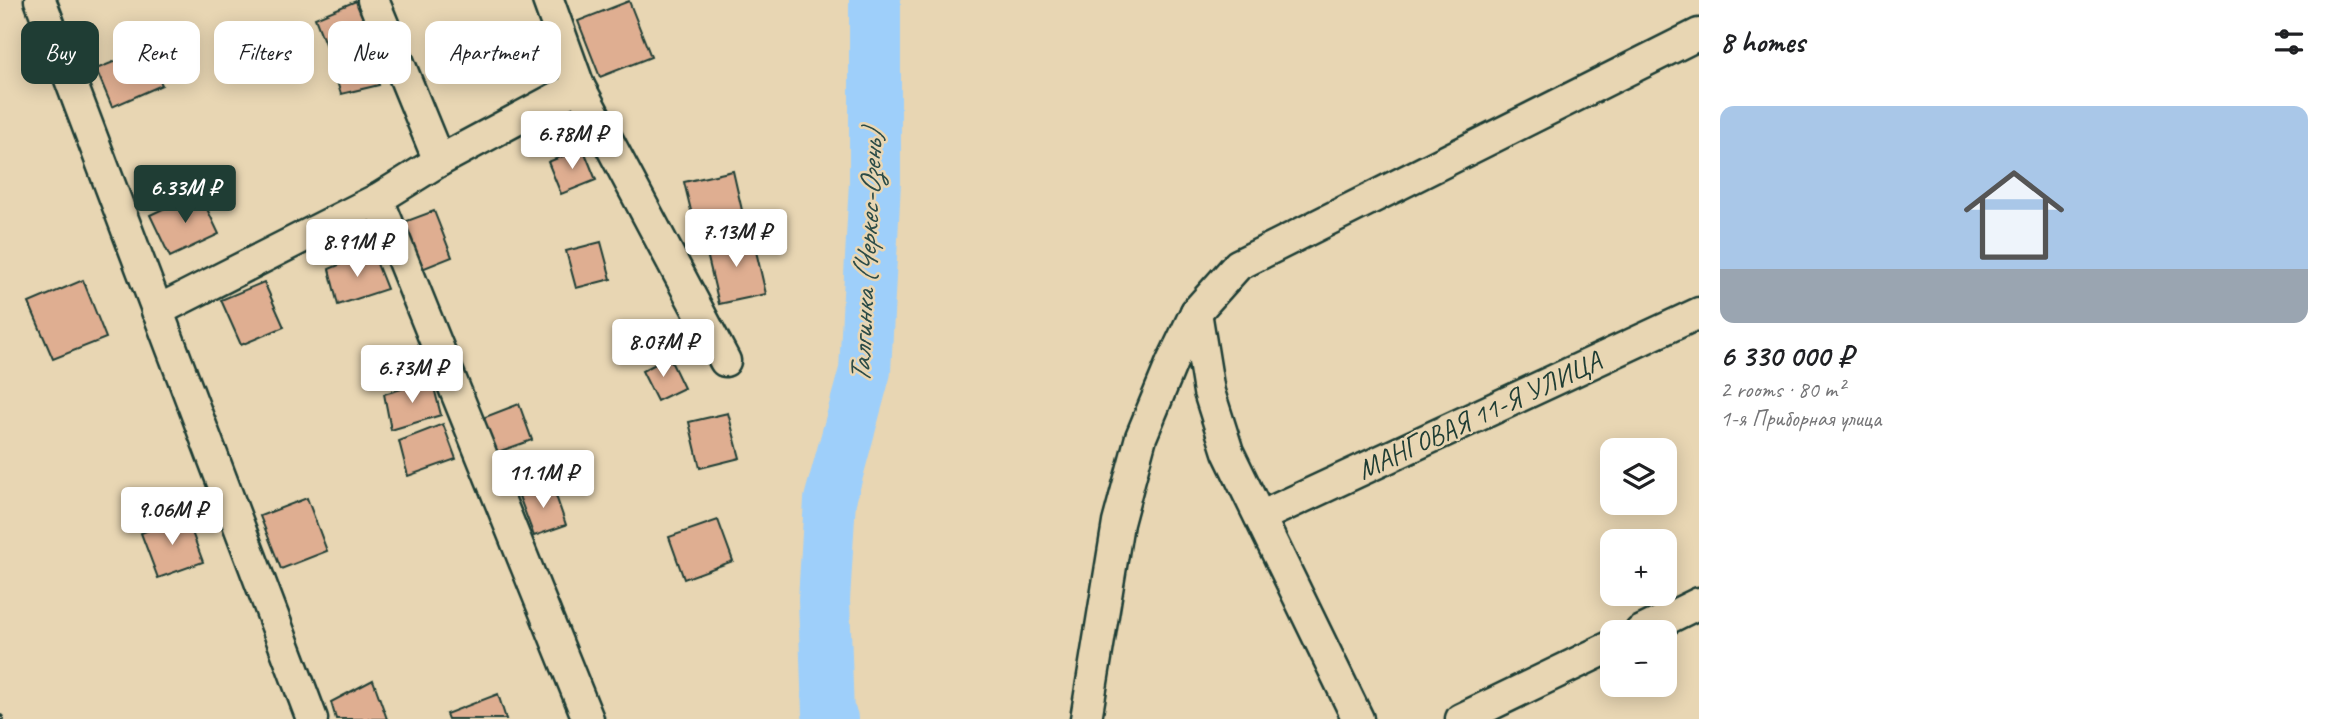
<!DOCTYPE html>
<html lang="en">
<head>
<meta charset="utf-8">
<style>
	body { margin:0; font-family:Caveat,sans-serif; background:#f2f2f2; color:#202124; height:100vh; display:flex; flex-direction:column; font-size:26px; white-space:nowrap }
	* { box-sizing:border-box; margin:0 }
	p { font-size:23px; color:#757577 }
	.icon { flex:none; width:38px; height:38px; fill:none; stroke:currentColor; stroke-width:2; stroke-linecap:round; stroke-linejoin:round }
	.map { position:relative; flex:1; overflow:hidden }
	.panel { display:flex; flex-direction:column; background:#fff; width:630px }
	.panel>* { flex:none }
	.banner { position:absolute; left:21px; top:21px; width:665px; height:63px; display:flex; gap:14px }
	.buttons { position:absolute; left:1600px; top:438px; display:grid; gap:14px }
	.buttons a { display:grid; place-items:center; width:77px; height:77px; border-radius:14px; background:#fff; box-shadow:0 4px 18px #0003; font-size:35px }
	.price { position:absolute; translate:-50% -60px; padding:0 16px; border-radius:7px; background:#fff; color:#222; font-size:23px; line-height:46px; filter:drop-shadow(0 2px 4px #0008) }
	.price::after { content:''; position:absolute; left:50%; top:42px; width:21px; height:16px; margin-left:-10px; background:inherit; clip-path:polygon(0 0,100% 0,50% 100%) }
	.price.on { background:#1f3d34; color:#fff }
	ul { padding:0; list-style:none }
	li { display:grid; align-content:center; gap:14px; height:371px; padding:0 21px }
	li span { display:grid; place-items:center; height:217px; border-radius:14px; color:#555 }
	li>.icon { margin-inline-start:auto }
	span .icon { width:126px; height:126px; fill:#fffc; stroke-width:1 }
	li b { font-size:30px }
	h2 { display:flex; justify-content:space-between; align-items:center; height:84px; padding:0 21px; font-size:30px }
	.pill { padding:0 24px; border-radius:14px; background:#fff; box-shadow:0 4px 18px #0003; font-size:24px; line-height:63px }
	.pill.on { background:#1f3d34; color:#fff }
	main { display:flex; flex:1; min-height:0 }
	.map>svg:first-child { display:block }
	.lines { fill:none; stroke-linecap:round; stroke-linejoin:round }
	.river { stroke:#9ecffa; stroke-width:52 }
	.building { fill:#dfae91; stroke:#1f3d34; stroke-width:2 }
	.minor-casing { stroke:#1f3d34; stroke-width:35 }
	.minor { stroke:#e8d6b3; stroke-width:30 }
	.rail-casing { stroke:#1f3d34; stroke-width:8 }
	.rail { stroke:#e8d6b3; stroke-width:5; stroke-dasharray:16; stroke-linecap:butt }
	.labels { text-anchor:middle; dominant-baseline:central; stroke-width:5; stroke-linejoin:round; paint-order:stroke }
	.street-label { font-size:28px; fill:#1f3d34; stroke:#e8d6b3 }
	.water-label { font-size:30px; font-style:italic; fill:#2c4c48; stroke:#e8d6b3 }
</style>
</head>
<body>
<main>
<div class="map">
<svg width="1699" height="719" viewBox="0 0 1699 719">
	<rect width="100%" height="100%" fill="#e8d6b3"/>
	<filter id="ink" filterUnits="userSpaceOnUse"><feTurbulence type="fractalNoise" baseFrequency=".0143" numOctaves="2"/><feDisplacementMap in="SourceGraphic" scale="14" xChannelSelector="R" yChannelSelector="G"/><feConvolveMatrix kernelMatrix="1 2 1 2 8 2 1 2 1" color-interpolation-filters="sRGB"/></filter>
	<g filter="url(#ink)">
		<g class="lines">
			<polyline class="river" points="832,719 828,714 824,600 830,500 865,371 875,182 875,0"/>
		</g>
		<g class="building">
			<polygon points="356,1 369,31 327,49 315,18"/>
			<polygon points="629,1 651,57 600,77 578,21"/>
			<polygon points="367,45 379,85 341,94 329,57"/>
			<polygon points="146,49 162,85 112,107 96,69"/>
			<polygon points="583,148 596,180 561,194 548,162"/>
			<polygon points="733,171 744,219 696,231 684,182"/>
			<polygon points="199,192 219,234 170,257 150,215"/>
			<polygon points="434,211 452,257 417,271 399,224"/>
			<polygon points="752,234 766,294 719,304 705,245"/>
			<polygon points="601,242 611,279 576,288 566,251"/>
			<polygon points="372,251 387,289 338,305 329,269"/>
			<polygon points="83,280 106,338 53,359 29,303"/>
			<polygon points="264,282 284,327 241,345 221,300"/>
			<polygon points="669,357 684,388 657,401 642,371"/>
			<polygon points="432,380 441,415 391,430 384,394"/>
			<polygon points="519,404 532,440 492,454 480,419"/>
			<polygon points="728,413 740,458 700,468 689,422"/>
			<polygon points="443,424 456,459 408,476 399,441"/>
			<polygon points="552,484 566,525 534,536 519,496"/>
			<polygon points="307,498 327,551 281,569 260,516"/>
			<polygon points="186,516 203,562 158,578 141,533"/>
			<polygon points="718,520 733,561 684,579 669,537"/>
			<polygon points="373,680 387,719 336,719 331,702"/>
			<polygon points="498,694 506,719 448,719 446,714"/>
		</g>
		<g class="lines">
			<g class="minor-casing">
				<g id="minor">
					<polyline points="40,0 312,719"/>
					<polyline points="373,0 439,161"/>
					<polyline points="548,0 579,86 725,361"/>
					<polyline points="378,199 588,719"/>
					<polyline points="157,311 378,199 439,161 579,86"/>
					<polyline points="1196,312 1209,392 1228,452 1358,719"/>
					<polyline points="1260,517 1699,313"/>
					<polyline points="1640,632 1699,603"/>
					<polyline points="1086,719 1118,523 1141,437 1172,362 1196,312 1238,265 1699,34"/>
					<polyline points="1461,719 1612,646"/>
				</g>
			</g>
			<use href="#minor" class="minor"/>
			<g class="rail-casing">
				<polyline id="rail" points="0,718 0,719"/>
			</g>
			<use href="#rail" class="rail"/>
		</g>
	</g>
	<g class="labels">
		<g class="street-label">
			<text transform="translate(1479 415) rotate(-25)">МАНГОВАЯ 11-Я УЛИЦА</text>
		</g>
		<g class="water-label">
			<text transform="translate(866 257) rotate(-87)">Талгинка (Черкес-Озень)</text>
		</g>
	</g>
</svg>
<div class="buttons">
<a><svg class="icon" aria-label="layers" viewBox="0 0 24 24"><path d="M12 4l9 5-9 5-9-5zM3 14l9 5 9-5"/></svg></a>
<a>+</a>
<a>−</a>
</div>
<b class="price" style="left:572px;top:171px">6.78M ₽</b>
<b class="price on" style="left:185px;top:225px">6.33M ₽</b>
<b class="price" style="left:736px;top:269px">7.13M ₽</b>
<b class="price" style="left:357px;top:279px">8.91M ₽</b>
<b class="price" style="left:663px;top:379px">8.07M ₽</b>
<b class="price" style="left:412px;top:405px">6.73M ₽</b>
<b class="price" style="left:543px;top:510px">11.1M ₽</b>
<b class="price" style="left:172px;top:547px">9.06M ₽</b>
<div class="banner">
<a class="pill on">Buy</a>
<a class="pill">Rent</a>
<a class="pill">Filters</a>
<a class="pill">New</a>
<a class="pill">Apartment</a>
</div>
</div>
<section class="panel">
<h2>8 homes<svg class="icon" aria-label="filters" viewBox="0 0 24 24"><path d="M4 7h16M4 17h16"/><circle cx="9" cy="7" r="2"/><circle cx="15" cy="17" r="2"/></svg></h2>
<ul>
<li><span style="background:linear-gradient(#a9c7e8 75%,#9aa5b1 0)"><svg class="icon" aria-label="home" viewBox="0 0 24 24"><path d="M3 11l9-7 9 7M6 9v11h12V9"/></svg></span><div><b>6 330 000 ₽</b><p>2 rooms · 80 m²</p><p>1-я Приборная улица</p></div></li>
</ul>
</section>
</main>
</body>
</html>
